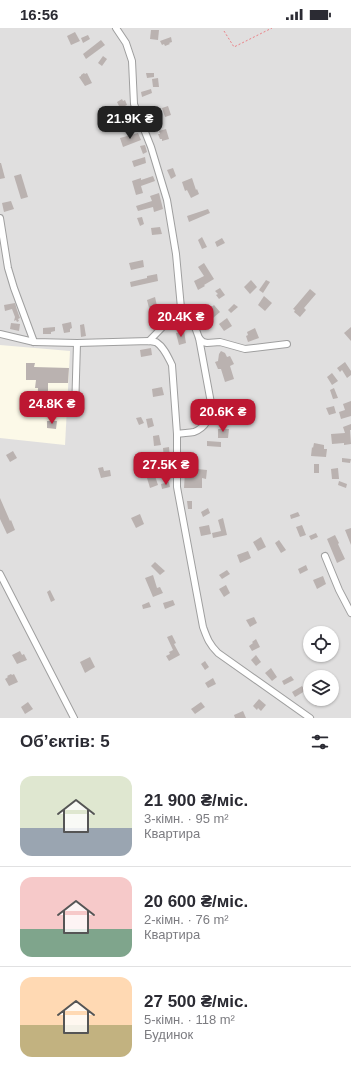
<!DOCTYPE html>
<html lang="uk">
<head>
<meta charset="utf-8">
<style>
	body { margin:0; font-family:Arial,sans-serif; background:#f2f2f3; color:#2b2b33; height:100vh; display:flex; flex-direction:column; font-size:15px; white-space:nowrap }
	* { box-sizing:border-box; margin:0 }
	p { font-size:13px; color:#7c7c81 }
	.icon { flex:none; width:22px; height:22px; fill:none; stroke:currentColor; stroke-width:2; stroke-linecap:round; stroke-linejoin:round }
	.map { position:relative; height:690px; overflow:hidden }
	.sheet { display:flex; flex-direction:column; background:#fff; flex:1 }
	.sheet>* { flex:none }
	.fabs { position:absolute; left:303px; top:598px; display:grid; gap:8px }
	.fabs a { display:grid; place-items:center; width:36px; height:36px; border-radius:50%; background:#fff; box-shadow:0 1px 3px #0004; font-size:20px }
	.price { position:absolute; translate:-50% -34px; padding:0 9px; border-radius:8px; background:#bd1732; color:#fff; font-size:13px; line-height:26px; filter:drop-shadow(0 1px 2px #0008) }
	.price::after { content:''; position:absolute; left:50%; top:24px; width:12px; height:9px; margin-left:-6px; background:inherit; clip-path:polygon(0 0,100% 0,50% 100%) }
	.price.current { background:#222; color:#fff }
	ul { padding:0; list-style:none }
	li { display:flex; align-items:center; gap:12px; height:100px; padding:0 20px }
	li+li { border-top:1px solid #e1e1e2 }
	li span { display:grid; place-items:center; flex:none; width:112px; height:80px; border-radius:12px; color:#555 }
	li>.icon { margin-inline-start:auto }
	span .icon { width:48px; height:48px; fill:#fffc; stroke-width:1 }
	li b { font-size:17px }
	h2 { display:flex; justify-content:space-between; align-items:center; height:48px; padding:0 20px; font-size:17px }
	.status { display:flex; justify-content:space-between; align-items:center; height:28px; padding:0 20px; background:#fff; direction:ltr }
	.status svg { height:11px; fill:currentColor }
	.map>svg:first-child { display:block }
	.residential { fill:#e0dfdf; fill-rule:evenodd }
	.education { fill:#fcf9e8 }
	.building { fill:#bab2b0 }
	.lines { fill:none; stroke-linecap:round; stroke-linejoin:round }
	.minor-casing { stroke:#9f9f9f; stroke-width:8 }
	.path { stroke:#eb8187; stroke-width:1; stroke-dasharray:2 2; stroke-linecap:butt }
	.minor { stroke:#fff; stroke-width:6 }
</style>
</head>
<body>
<div class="status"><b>16:56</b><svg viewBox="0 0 49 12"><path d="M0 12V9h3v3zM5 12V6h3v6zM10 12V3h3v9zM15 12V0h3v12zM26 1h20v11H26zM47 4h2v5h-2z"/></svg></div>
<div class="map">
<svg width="351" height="690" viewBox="0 0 351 690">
	<rect width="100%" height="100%" fill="#f1edea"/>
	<path class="residential" d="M0,0H351V690H0ZM310,605H332V627H310ZM310,649H332V671H310Z"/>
	<polygon class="education" points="0,317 70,323 65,417 0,410"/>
	<g class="building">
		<polygon points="151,2 159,2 158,12 150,11"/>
		<polygon points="75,4 80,13 71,17 67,8"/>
		<polygon points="88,7 90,11 83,15 81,10"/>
		<polygon points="171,9 172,14 169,15 170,16 165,18 164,16 162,17 160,13"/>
		<polygon points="101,12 105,17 86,31 83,26"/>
		<polygon points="103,28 107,31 102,38 98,35"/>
		<polygon points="84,45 85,46 87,45 92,55 85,58 79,49 81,48 81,47"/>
		<polygon points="146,45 154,45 154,49 147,50"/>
		<polygon points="158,50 159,59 153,59 152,51"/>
		<polygon points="151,61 152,65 142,69 141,64"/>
		<polygon points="122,71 123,73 125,72 127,77 125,78 126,80 121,82 117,74"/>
		<polygon points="168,78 171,87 165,89 162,80"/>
		<polygon points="131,91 133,96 116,102 114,97"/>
		<polygon points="166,101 169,111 162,113 162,111 160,111 158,106 160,106 159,103"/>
		<polygon points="138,105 141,112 123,119 120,110"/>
		<polygon points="145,117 147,124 143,126 140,118"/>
		<polygon points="145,129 146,135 134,139 132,133"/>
		<polygon points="0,135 1,135 5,150 0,151"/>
		<polygon points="173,140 176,148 171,151 167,142"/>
		<polygon points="21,146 28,169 21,171 14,148"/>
		<polygon points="153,148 155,153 141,158 143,165 136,167 132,153 141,150 141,152"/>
		<polygon points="192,150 196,162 197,161 199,166 191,170 187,162 185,163 182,154"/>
		<polygon points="159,165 163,181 154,184 153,179 138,183 136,178 152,173 150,168"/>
		<polygon points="11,173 14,181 4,184 2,175"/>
		<polygon points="208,181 210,185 189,194 187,188"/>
		<polygon points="142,189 144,196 140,198 137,190"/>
		<polygon points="160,199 162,206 152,207 151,200"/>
		<polygon points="202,209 207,219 202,221 198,212"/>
		<polygon points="222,210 225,215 217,219 215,214"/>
		<polygon points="143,232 144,239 131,242 129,235"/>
		<polygon points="204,235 214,251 204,257 205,258 198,262 194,253 204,248 198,239"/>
		<polygon points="157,246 158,253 131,259 130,254 147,250 147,248"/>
		<polygon points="251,252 257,259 250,266 244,259"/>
		<polygon points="266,252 270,254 263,265 259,262"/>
		<polygon points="220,260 225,267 219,271 216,267 218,266 215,263"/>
		<polygon points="310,261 316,266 304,280 306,282 300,289 294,284 295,282 293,281"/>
		<polygon points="264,268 272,275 265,283 258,277"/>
		<polygon points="155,269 157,278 149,280 147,272"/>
		<polygon points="15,275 17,282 20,290 18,291 19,293 17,294 16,292 14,293 15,289 12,281 5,283 4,277"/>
		<polygon points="234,276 238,279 231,285 228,282"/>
		<polygon points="214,277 220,284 213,290 207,283"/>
		<polygon points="227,290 232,298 224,303 219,296"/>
		<polygon points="71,294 72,300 70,301 70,304 64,305 62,296"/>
		<polygon points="11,295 20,296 19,303 10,301"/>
		<polygon points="84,296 86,308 81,309 80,297"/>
		<polygon points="55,299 55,303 51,304 51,306 43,306 43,300"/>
		<polygon points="351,299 351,313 344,305"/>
		<polygon points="255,300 259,310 248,314 246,308 248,307 247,304"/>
		<polygon points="184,303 186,315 179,317 176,305"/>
		<polygon points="151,320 152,327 141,329 140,322"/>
		<polygon points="221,323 225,325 227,329 230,328 234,336 230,338 234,351 225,354 221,341 218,341 215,334 218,333 219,326"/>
		<polygon points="345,334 351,343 351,347 347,350 342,342 340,344 337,340"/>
		<polygon points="26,335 35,335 34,339 69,340 68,355 48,355 48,363 49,363 48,384 37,383 38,360 35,360 36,352 26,352"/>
		<polygon points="332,345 338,353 332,357 327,349"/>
		<polygon points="162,359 164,367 153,369 152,361"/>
		<polygon points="334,360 338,370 333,371 330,362"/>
		<polygon points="351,373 351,388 341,391 339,384 345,382 343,376"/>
		<polygon points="334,378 336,385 329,387 326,380"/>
		<polygon points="141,389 144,395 139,397 136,390"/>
		<polygon points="152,390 154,398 148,400 146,391"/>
		<polygon points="47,393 57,393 56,401 47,400"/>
		<polygon points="351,396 351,402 350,402 351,416 344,417 344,415 332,416 331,406 345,405 343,399"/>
		<polygon points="218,401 229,401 228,410 218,410"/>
		<polygon points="159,407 161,417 154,418 153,408"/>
		<polygon points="207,413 221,414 221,419 207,418"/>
		<polygon points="314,415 324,417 324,421 327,421 326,429 311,428 312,419 313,420"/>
		<polygon points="169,419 170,430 164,431 163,420"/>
		<polygon points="13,423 17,430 10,434 6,427"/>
		<polygon points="342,430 351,431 350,435 342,434"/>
		<rect x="314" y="436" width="5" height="9"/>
		<polygon points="103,439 104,443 110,442 111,448 101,450 98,440"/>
		<polygon points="338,440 339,451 332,451 331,441"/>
		<polygon points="197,441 207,442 206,451 202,450 202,460 184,460 185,443 197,444"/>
		<polygon points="155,448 158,457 150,460 147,450"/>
		<polygon points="339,453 347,456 346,460 338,457"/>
		<polygon points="169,454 170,459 162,461 161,456"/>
		<polygon points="0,470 10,493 11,492 15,502 7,506 0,491"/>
		<polygon points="187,473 192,473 192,481 188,481"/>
		<polygon points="208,480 210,485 203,489 201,484"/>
		<polygon points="298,484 300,488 291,491 290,487"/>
		<polygon points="140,486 144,496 136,500 131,490"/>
		<polygon points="223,490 227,507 213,510 212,505 221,503 218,492"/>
		<polygon points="209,497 211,506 201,508 199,499"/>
		<polygon points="302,497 306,507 300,509 296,499"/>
		<polygon points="351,500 351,517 345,502"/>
		<polygon points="316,505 318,509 311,512 309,508"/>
		<polygon points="335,507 339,515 338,516 345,531 337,535 327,511"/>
		<polygon points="261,509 266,519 258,523 253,514"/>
		<polygon points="279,512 286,522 281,525 275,515"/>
		<polygon points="248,523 251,530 240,535 237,527"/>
		<polygon points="155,534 165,543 160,547 151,538"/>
		<polygon points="306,537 308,542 300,546 298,541"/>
		<polygon points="227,542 230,546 222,551 219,547"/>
		<polygon points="153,547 157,560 160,559 163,565 153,569 145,550"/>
		<polygon points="323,548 326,556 317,561 313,552"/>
		<polygon points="226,557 230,565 224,569 219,561"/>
		<polygon points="50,562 55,572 51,574 47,564"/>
		<polygon points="173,572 175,577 165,581 163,575"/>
		<polygon points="149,574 151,579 143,581 142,577"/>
		<polygon points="254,589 257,595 250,599 246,592"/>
		<polygon points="172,607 176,615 174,616 180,627 169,633 166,628 170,626 169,624 173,622 167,609"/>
		<polygon points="256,611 260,619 252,623 249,618 253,615 252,614"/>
		<polygon points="20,623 22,627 24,626 27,632 17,636 12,627"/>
		<polygon points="256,627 261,634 256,638 251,632"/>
		<polygon points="90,629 95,639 85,645 80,634"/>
		<polygon points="205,633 209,639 205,642 201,636"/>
		<polygon points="271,640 277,649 272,653 265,645"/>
		<polygon points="11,646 12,647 14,646 18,654 9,658 5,651 8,649 7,648"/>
		<polygon points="291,648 294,652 284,657 282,653"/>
		<polygon points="213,650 216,656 208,660 205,655"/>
		<polygon points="302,658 305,663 295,669 292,664"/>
		<polygon points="259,671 266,677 261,683 258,680 257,682 253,678"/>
		<polygon points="317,671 320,671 322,674 316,678 313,674"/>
		<polygon points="28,674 33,681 25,686 21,679"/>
		<polygon points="201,674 205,679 195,686 191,681"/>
		<polygon points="243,683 246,690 235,690 234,687"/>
	</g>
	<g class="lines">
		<g class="minor-casing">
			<g id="minor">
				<path d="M116,0L126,15L132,33L134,76L151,119L167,172L176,226L181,280L189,287L192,291L199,310L211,375C211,388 207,399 194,404C189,405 183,405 177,406"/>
				<polyline points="0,190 8,240 14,260 34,314"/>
				<path d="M0,306L34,314L77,315L149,313C150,313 155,314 156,314C164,319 168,329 172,337L177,406V459L203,599C207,610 209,616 218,625L310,690"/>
				<polyline points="199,310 203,314 207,315 220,314 245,321 287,316"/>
				<polyline points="149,313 181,280"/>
				<polyline points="75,383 77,315"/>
				<polyline points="325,528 339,562 351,585"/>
				<polyline points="0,546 74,690"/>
			</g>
		</g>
		<polyline class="path" points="224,3 234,19 272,0"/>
		<use href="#minor" class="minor"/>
	</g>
</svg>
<div class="fabs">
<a><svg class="icon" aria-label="locate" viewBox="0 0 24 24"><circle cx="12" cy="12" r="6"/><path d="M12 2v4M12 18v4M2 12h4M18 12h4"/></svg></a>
<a><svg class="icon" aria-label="layers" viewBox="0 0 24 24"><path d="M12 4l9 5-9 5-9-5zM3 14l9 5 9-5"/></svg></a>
</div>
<b class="price current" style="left:130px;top:112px">21.9K ₴</b>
<b class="price" style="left:181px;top:310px">20.4K ₴</b>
<b class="price" style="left:52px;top:397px">24.8K ₴</b>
<b class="price" style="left:223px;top:405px">20.6K ₴</b>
<b class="price" style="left:166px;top:458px">27.5K ₴</b>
</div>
<section class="sheet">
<h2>Об’єктів: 5<svg class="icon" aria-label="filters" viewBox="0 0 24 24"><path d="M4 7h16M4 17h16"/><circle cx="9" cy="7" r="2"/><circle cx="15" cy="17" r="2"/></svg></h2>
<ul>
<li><span style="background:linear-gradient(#dfe7d0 65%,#9aa5b1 0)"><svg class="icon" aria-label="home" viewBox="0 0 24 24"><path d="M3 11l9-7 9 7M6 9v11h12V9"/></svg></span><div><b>21 900 ₴/міс.</b><p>3-кімн. · 95 m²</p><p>Квартира</p></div></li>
<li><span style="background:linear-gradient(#f6c9c9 65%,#7fa58c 0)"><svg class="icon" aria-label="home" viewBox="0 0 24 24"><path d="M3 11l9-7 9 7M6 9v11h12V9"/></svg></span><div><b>20 600 ₴/міс.</b><p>2-кімн. · 76 m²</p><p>Квартира</p></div></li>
<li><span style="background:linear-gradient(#ffd9b3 60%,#c2b280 0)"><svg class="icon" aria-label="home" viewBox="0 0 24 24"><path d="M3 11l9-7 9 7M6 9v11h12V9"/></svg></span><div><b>27 500 ₴/міс.</b><p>5-кімн. · 118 m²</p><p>Будинок</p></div></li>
</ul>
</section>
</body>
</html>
